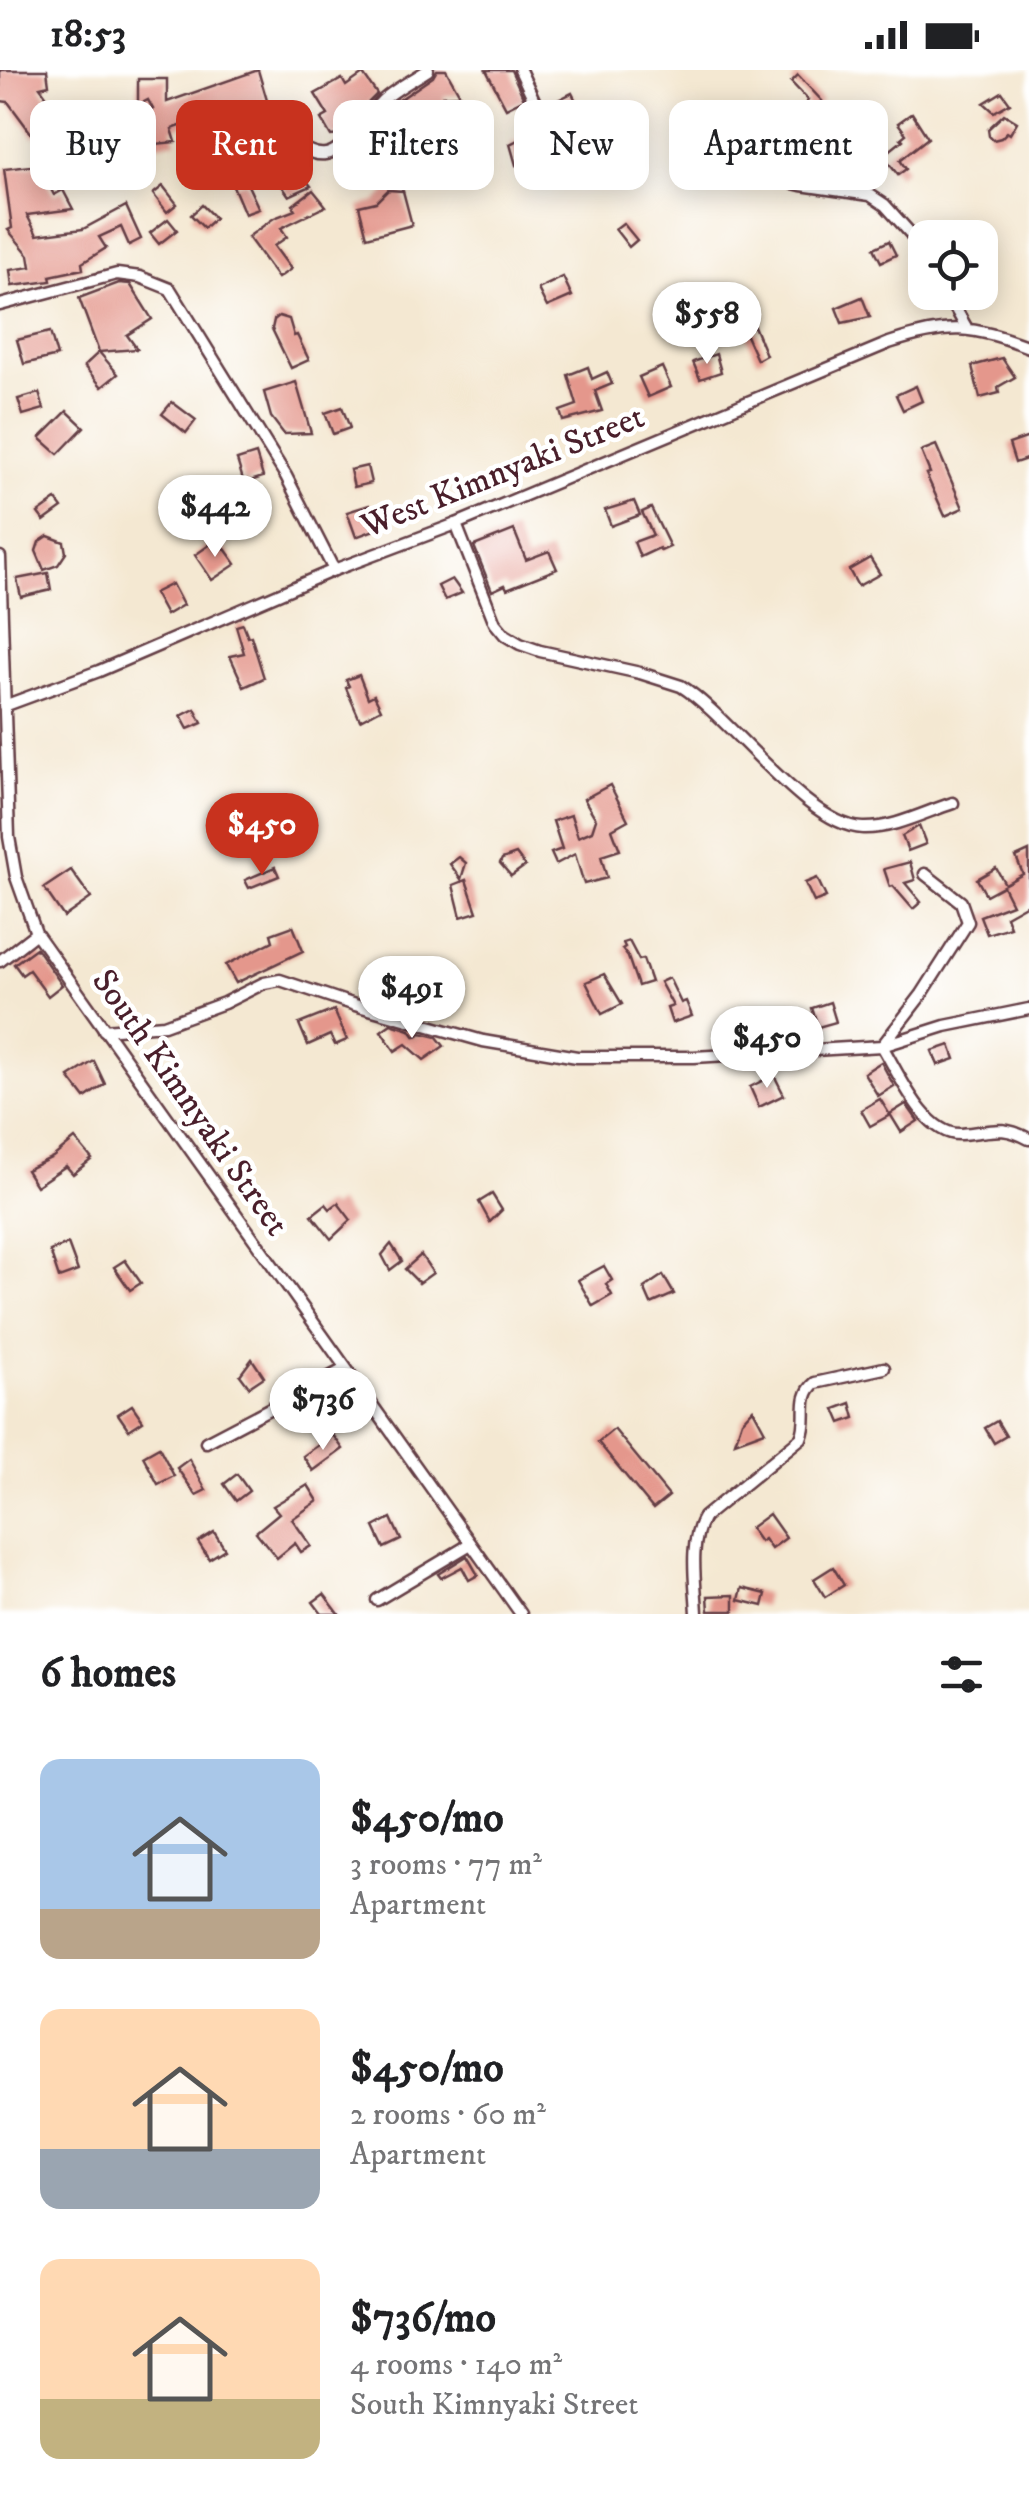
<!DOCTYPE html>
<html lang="en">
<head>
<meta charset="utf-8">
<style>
	body { margin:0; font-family:"IM FELL DW Pica",serif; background:#f2f2f2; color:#202124; height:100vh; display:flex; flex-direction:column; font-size:38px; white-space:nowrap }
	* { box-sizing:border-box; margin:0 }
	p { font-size:32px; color:#757577 }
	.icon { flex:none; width:55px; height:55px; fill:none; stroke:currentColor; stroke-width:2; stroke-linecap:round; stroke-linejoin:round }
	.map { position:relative; height:1544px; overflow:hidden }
	.panel { display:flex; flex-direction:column; background:#fff; flex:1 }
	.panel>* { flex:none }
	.banner { position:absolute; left:30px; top:30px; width:970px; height:90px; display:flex; gap:20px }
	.tools { position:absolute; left:908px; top:150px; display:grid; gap:20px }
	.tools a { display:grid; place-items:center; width:90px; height:90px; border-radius:20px; background:#fff; box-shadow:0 5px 25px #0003; font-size:50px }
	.price { position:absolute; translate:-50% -85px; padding:0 22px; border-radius:35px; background:#fff; color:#222; font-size:32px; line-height:65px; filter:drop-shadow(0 2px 5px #0008) }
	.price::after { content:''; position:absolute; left:50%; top:60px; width:30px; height:22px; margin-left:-15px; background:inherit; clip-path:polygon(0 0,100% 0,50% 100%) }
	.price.current { background:#c8321e; color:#fff }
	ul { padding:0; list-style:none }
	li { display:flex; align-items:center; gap:30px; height:250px; padding:0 40px }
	li span { display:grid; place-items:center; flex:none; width:280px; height:200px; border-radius:20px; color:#555 }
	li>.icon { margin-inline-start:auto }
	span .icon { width:120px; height:120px; fill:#fffc; stroke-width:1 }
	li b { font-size:42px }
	h2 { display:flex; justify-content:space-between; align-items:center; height:120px; padding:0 40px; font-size:42px }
	.tag { padding:0 35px; border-radius:20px; background:#fff; box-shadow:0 5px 25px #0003; font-size:35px; line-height:90px }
	.tag.current { background:#c8321e; color:#fff }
	.status { display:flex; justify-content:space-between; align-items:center; height:70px; padding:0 50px; background:#fff; direction:ltr }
	.status svg { height:28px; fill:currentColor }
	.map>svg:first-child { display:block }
	.building { fill:#e4978c }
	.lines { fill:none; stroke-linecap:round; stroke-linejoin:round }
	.minor-casing { stroke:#643d44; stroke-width:15 }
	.minor { stroke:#fff; stroke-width:10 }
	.labels { text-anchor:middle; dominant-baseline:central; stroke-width:9; stroke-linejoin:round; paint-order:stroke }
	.street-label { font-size:35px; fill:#4a1f2b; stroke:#fff }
</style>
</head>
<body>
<div class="status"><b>18:53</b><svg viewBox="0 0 49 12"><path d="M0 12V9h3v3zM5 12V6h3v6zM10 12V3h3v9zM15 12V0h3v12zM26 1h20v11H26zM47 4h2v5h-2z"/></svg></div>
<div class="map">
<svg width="1029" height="1544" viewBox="0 0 1029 1544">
	<rect width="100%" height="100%" fill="#fff"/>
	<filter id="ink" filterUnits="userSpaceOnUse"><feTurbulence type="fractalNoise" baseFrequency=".01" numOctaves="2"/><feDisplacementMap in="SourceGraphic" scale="20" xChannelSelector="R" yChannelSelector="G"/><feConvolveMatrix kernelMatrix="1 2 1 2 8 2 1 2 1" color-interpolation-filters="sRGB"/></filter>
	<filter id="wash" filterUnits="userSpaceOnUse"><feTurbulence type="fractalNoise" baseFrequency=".0048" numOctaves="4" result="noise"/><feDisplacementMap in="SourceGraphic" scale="40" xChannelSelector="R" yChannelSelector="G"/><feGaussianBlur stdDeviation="2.25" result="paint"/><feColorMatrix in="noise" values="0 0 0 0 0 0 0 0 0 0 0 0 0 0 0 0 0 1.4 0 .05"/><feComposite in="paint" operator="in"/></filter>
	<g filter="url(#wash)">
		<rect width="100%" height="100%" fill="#f4e8d2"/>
		<g id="blocks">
			<g class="building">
				<polygon points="0,0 47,0 49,15 40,17 62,47 34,67 8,32 0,31"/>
				<polygon points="258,0 271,44 209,68 197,50 172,59 176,72 146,75 142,46 153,39 148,30 138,35 138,9 167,9 167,32"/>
				<polygon points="437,0 446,0 460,25 443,26 462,59 470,57 479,86 456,93 443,52 433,58 423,40 398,53 389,37 433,7"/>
				<polygon points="486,0 511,0 524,29 506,38"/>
				<polygon points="363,4 377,24 368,33 341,48 346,58 340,65 331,66 321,49 328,45 315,24 342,9 346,16"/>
				<polygon points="798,5 822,31 812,41 806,34 808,30 791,12"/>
				<polygon points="1002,22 1010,33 994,42 984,33"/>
				<polygon points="572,23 584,47 568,55 556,31"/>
				<polygon points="87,37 96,55 78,64 69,46"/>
				<polygon points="912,43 928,68 900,90 906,99 898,105 883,86 903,70 901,68 906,64 898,53"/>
				<polygon points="1004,44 1017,52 1010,64 1007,62 1001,68 993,70 989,66 988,59"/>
				<polygon points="531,45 539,61 526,68 518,53"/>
				<polygon points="522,68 531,88 516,95 510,74"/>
				<polygon points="426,71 429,101 385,104 370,76"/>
				<polygon points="58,80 66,93 44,106 54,125 63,120 73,139 27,145 37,165 83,159 126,136 141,169 129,175 121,157 99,167 106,178 82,193 83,199 50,206 51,211 12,216 10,200 31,197 29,185 8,160 12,158 4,99 31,96"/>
				<polygon points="575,80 583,95 545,117 539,106 564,94 561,88"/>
				<polygon points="288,88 311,116 289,126 267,95"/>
				<polygon points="246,111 259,139 245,144 233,116"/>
				<polygon points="163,116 177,134 167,142 153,124"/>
				<polygon points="313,120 326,136 281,158 287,167 274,176 291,199 278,208 248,167 274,148 295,140 293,135"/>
				<polygon points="388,120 403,121 412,155 367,167 359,136 376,132"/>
				<polygon points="202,135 215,148 204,158 191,145"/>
				<polygon points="168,149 177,160 159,174 150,163"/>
				<polygon points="623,153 637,170 629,177 615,159"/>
				<polygon points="889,171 896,185 881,192 874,178"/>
				<polygon points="563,207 572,226 547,237 538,219"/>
				<polygon points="119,213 130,214 152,249 127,265 137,279 99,282 79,228"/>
				<polygon points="862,227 870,247 842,253 836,238"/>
				<polygon points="279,246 289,249 294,266 297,265 309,290 291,298 272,259 274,250"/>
				<polygon points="754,256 766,285 757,290 744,261"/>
				<polygon points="50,262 57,286 24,294 17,270"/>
				<polygon points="99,282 118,304 102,317 84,296"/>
				<polygon points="716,284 721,302 700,309 693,292"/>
				<polygon points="1002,288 1015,307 998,317 999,323 980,328 972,296"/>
				<polygon points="588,297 592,309 607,302 612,314 595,321 602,341 563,351 560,341 577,335 568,305"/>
				<polygon points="662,297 671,317 648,327 639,307"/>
				<polygon points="296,312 311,363 284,364 271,347 264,322"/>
				<polygon points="916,316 922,331 903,340 896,325"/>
				<polygon points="39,323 44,339 23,345 18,329"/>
				<polygon points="172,332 196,350 186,363 162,344"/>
				<polygon points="342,337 350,358 333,364 325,343"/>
				<polygon points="67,341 84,357 58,384 40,368"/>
				<polygon points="1029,367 1029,388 1015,393 1009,374"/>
				<polygon points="936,375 963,438 945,446 926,404 930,403 921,381"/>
				<polygon points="256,384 263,407 244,413 237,390"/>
				<polygon points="367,396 371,413 354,417 350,400"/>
				<circle cx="191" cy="430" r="9"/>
				<polygon points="56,430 62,438 44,451 38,443"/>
				<polygon points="634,431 640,445 611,456 605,440"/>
				<polygon points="369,435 377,459 356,467 347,442"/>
				<polygon points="651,438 670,477 661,481 659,478 640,487 634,472 653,465 642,442"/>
				<polygon points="514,460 526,490 549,481 557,499 507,519 505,515 492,521 474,476"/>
				<polygon points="48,466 64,472 66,483 58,495 44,500 36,481 39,472"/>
				<polygon points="218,469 236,494 212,510 195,485"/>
				<polygon points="870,488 880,504 858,516 849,500"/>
				<polygon points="48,503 51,520 21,527 17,509"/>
				<polygon points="452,509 462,523 445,530 438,516"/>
				<polygon points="172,514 183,535 166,545 154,523"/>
				<polygon points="243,554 248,567 251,566 264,608 244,617 230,586 244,583 236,556"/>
				<polygon points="359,605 368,628 374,625 381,639 360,650 346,618 349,616 346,610"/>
				<polygon points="195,639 202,653 188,659 181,646"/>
				<polygon points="610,715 628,750 612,759 620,780 601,786 607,808 584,814 575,784 556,794 551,783 562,779 553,751 571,745 578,767 592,761 596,749 584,729"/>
				<polygon points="919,756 926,774 908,781 902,766"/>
				<polygon points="1029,781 1029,833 1006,846 1010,857 987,864 980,846 1012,834 1003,816 986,825 977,809 996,798 1005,814 1023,804 1016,787"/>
				<polygon points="516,784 525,796 511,806 500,793 502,789"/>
				<polygon points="459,787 466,793 461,809 450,794"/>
				<polygon points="910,792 915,810 905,813 921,832 913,839 893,816 890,817 884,799"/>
				<polygon points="275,797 279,806 249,818 245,810"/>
				<polygon points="71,800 91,828 64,847 44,818"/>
				<polygon points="817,808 826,827 814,832 805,813"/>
				<polygon points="466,810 477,842 461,847 453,815"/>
				<polygon points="293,856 303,881 236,913 226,895 273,871 271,864"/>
				<polygon points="629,871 639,890 643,889 651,912 638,916 628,887 622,879 625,877 623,873"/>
				<polygon points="36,878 62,915 48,926 29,900 22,905 14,894"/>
				<polygon points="604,904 622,934 602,944 586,912"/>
				<polygon points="669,908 681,933 686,931 692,946 672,953 667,938 673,936 660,912"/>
				<polygon points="830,932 836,952 818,957 812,938"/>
				<polygon points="334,940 347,970 335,975 330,965 308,975 299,954"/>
				<polygon points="391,954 410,960 415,967 421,963 437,967 444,976 424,990 406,974 395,981 381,961"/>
				<polygon points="950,975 955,989 938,995 932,981"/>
				<polygon points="94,991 105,1014 85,1028 69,1007"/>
				<polygon points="881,992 894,1016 878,1026 864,1003"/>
				<polygon points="774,1005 784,1025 759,1037 750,1017"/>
				<polygon points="880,1029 890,1045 870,1056 861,1040"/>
				<polygon points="906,1034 918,1051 901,1062 890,1044"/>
				<polygon points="75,1069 92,1089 73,1104 66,1096 36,1116 26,1100 53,1087"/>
				<polygon points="492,1124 502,1140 490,1152 479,1132"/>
				<polygon points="338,1133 351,1150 331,1169 312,1145 326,1134 330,1139"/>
				<polygon points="68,1174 78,1201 59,1208 50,1181"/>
				<polygon points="391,1174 402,1191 390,1200 382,1185"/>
				<polygon points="421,1185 433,1203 419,1213 405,1199"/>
				<polygon points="125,1190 141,1213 130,1220 114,1197"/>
				<polygon points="604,1196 612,1210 606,1214 612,1225 593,1236 578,1210"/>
				<polygon points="663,1205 674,1224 651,1234 644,1218"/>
				<polygon points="252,1289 264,1307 249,1317 240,1305"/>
				<polygon points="851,1333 855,1348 841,1353 835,1339"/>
				<polygon points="132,1335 143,1351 129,1360 118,1344"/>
				<polygon points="753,1339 765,1361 735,1372 742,1351"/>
				<polygon points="997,1351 1006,1366 994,1373 985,1358"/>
				<polygon points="614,1359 669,1426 653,1439 598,1372"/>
				<polygon points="333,1365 343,1379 313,1401 303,1386"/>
				<polygon points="159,1377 174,1406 158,1414 143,1386"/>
				<polygon points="189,1389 206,1420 196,1425 177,1398"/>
				<polygon points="237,1404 249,1421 236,1431 224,1414"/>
				<polygon points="308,1415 318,1431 292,1449 311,1476 301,1482 295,1473 277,1488 256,1462 279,1443 273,1436"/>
				<polygon points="769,1444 786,1468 771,1479 764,1469 760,1472 750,1458"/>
				<polygon points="391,1448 401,1470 384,1478 374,1457"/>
				<polygon points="214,1462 225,1479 209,1489 198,1472"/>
				<polygon points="467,1486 478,1505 469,1510 462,1497 441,1508 438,1504"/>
				<polygon points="833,1497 844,1515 825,1527 814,1509"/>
				<polygon points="742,1518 766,1524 763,1536 739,1530"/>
				<polygon points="324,1524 339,1544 322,1544 313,1532"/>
				<polygon points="734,1525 734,1541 709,1541 708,1526"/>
			</g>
		</g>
	</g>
	<g filter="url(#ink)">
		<use href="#blocks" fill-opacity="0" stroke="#643d44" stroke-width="2.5"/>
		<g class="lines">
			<g class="minor-casing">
				<g id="minor">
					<polyline points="520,0 546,56"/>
					<path d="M271,53C334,112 335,78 382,31C395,19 413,10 428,0"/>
					<polyline points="757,104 801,115 870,125 885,135 911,164 925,188"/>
					<polyline points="946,222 966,257"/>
					<polyline points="0,235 117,204 140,207 170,219 286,406 334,500"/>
					<path d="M456,454L495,553L505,565L520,574L540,581L640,603L681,616C730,646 807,756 863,758C893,759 925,742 953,733"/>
					<polyline points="0,487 9,767 16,807 36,863 521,1544"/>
					<path d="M4,636L99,601L334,500L456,454L889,273C949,253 971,255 1029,277"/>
					<path d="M925,804L961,832L968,852L922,924L882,976C899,1004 925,1066 961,1064C991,1062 1001,1054 1029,1069"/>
					<polyline points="0,891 36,863"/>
					<polyline points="104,960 164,955 224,933 264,913 280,910 355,935 483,971 577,987 694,987 882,976 945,956 1029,939"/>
					<polyline points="206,1372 345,1299"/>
					<polyline points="377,1530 469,1475"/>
					<path d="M697,1544C696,1514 688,1474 704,1447L801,1368C810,1349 797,1328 815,1313L884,1298"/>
				</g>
			</g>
			<use href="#minor" class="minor"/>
		</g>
	</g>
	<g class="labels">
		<g class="street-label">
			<text transform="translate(503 402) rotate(-22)">West Kimnyaki Street</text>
			<text transform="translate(190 1033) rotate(55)">South Kimnyaki Street</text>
		</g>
	</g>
</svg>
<div class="tools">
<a><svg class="icon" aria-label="locate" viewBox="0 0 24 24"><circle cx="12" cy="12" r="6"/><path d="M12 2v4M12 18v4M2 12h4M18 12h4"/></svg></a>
</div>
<b class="price" style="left:707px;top:297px">$558</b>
<b class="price" style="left:215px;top:490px">$442</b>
<b class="price current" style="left:262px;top:808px">$450</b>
<b class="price" style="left:412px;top:971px">$491</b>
<b class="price" style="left:767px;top:1021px">$450</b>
<b class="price" style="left:323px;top:1383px">$736</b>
<div class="banner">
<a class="tag">Buy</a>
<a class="tag current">Rent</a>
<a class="tag">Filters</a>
<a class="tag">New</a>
<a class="tag">Apartment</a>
</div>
</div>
<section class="panel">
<h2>6 homes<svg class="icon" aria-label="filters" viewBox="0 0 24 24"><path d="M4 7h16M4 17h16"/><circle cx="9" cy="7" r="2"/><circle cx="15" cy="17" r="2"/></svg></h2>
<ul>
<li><span style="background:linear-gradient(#a9c7e8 75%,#b9a48a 0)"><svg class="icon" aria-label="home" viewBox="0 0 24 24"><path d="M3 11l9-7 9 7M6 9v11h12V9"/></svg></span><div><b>$450/mo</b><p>3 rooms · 77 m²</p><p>Apartment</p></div></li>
<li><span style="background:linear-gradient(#ffd9b3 70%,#9aa5b1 0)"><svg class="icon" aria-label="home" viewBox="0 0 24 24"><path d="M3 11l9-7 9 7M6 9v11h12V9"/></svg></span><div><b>$450/mo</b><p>2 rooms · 60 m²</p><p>Apartment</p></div></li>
<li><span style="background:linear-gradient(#ffd9b3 70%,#c2b280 0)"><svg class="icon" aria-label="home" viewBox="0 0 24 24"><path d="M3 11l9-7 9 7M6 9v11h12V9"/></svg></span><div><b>$736/mo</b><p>4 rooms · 140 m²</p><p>South Kimnyaki Street</p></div></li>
</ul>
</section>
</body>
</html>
